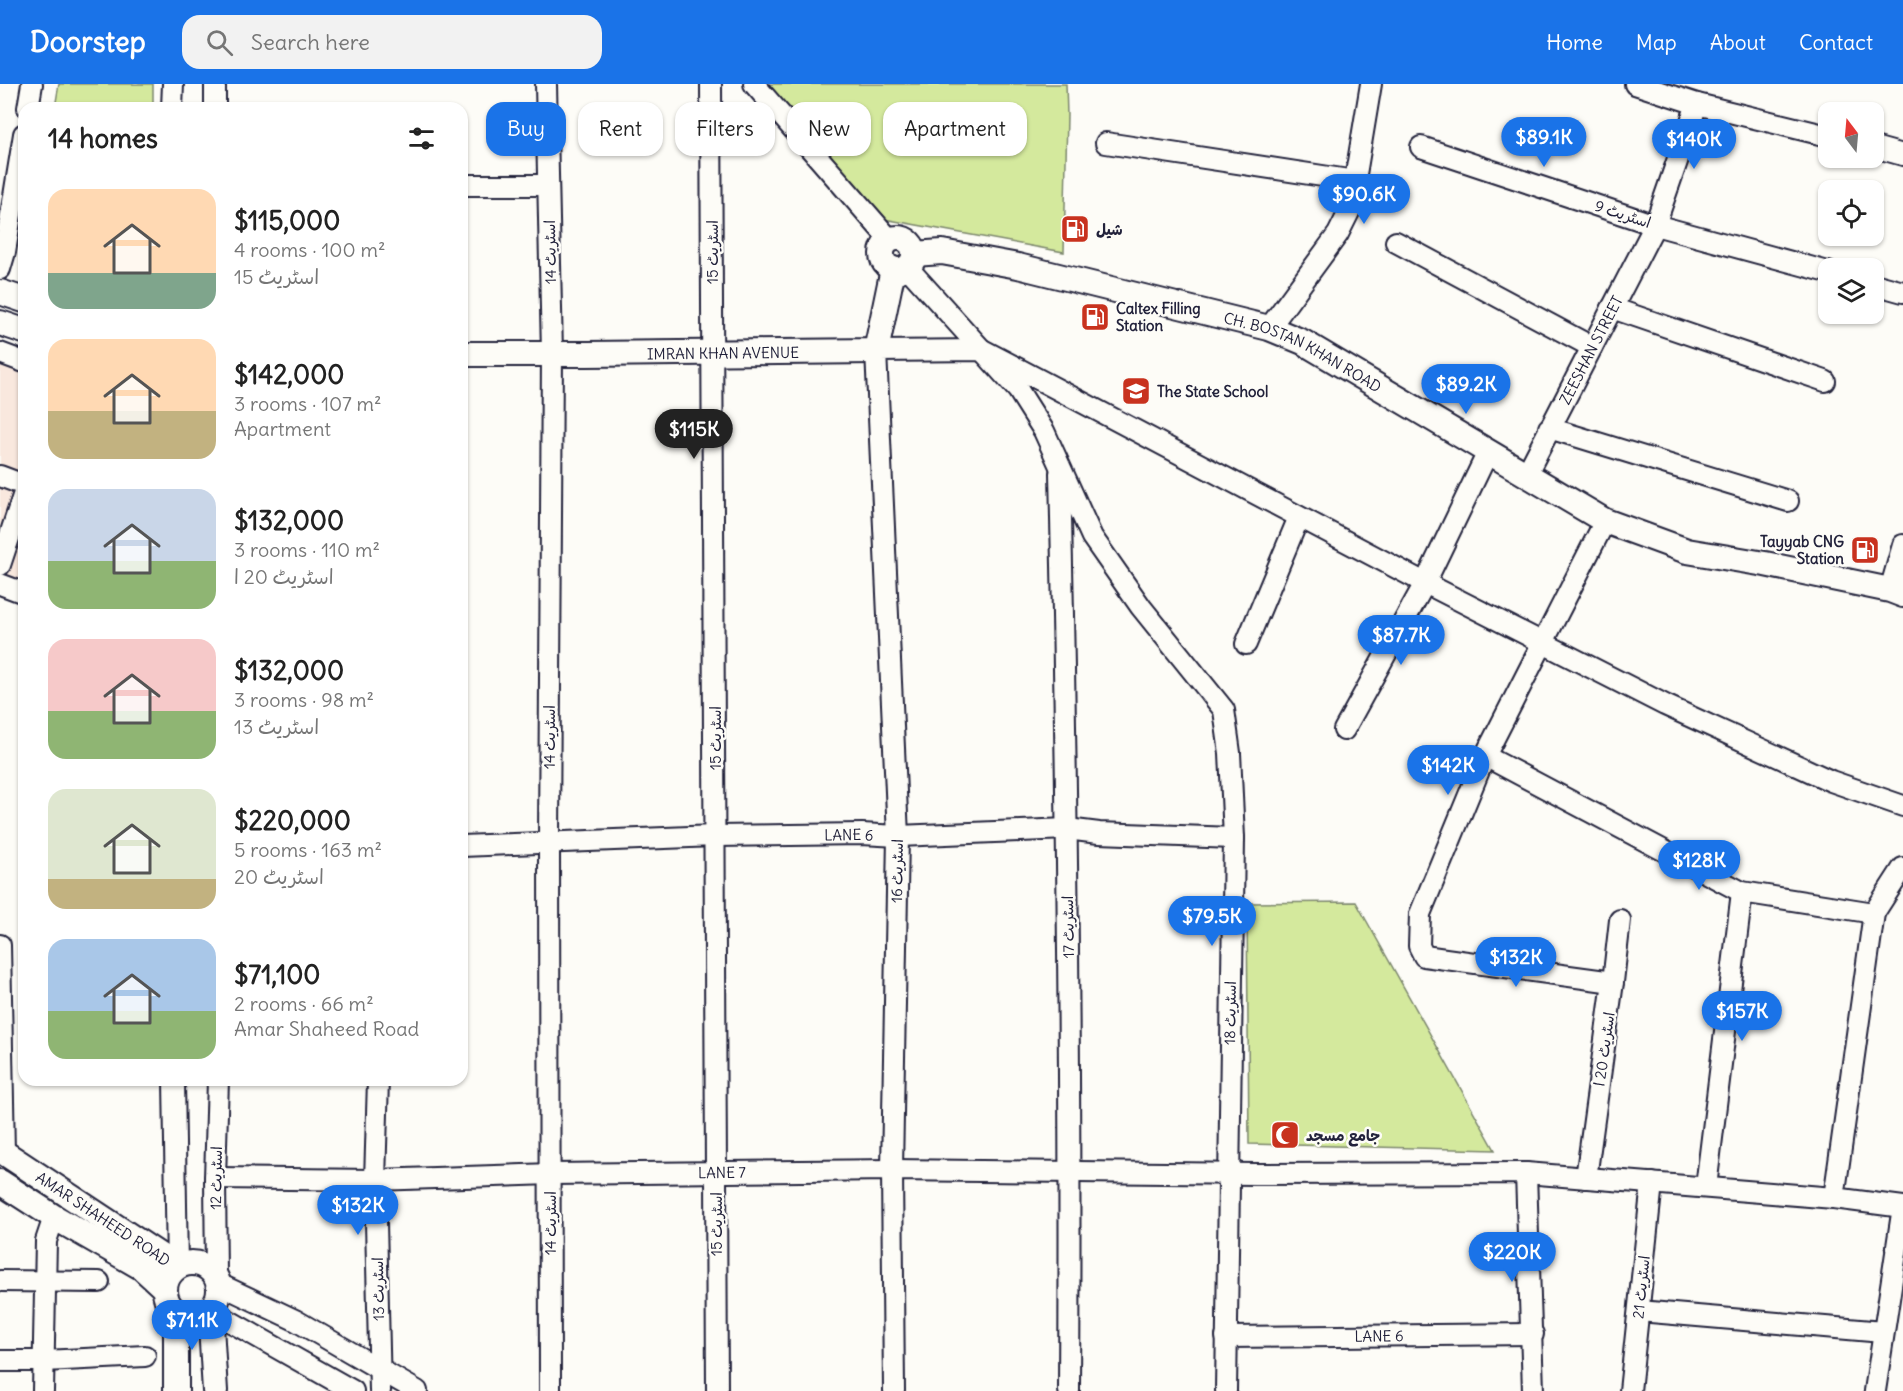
<!DOCTYPE html>
<html lang="en">
<head>
<meta charset="utf-8">
<style>
	body { margin:0; font-family:Delius,"Playpen Sans Arabic",sans-serif; background:#f2f2f2; color:#222; height:100vh; display:flex; flex-direction:column; font-size:22px; white-space:nowrap }
	* { box-sizing:border-box; margin:0 }
	p { font-size:20px; color:#767676 }
	.icon { flex:none; width:33px; height:33px; fill:none; stroke:currentColor; stroke-width:2; stroke-linecap:round; stroke-linejoin:round }
	.map { position:relative; flex:1; overflow:hidden }
	.sheet { position:absolute; left:18px; top:18px; width:450px; height:984px; display:flex; flex-direction:column; background:#fff; border-radius:18px; box-shadow:0 2px 4px #0004 }
	.sheet>* { flex:none }
	.banner { position:absolute; left:486px; top:18px; width:570px; height:54px; display:flex; gap:12px }
	.needle { width:39px; rotate:344deg }
	.buttons { position:absolute; left:1818px; top:18px; display:grid; gap:12px }
	.buttons a { display:grid; place-items:center; width:66px; height:66px; border-radius:12px; background:#fff; box-shadow:0 2px 4px #0004; font-size:30px }
	.price { position:absolute; translate:-50% -51px; padding:0 14px; border-radius:21px; background:#1a73e8; color:#fff; font-size:20px; line-height:39px; filter:drop-shadow(0 2px 3px #0008) }
	.price::after { content:''; position:absolute; left:50%; top:36px; width:18px; height:14px; margin-left:-9px; background:inherit; clip-path:polygon(0 0,100% 0,50% 100%) }
	.price.current { background:#222; color:#fff }
	ul { padding:0; list-style:none }
	li { display:flex; align-items:center; gap:18px; height:150px; padding:0 30px }
	li span { display:grid; place-items:center; flex:none; width:168px; height:120px; border-radius:18px; color:#555 }
	li>.icon { margin-inline-start:auto }
	span .icon { width:72px; height:72px; fill:#fffc; stroke-width:1 }
	li b { font-size:26px }
	h2 { display:flex; justify-content:space-between; align-items:center; height:72px; padding:0 30px; font-size:26px }
	.pill { padding:0 21px; border-radius:18px; background:#fff; box-shadow:0 2px 4px #0004; font-size:21px; line-height:54px }
	.pill.current { background:#1a73e8; color:#fff }
	header { display:flex; align-items:center; gap:36px; box-sizing:border-box; height:84px; padding:0 30px; background:#1a73e8; color:#fff }
	header strong { font-size:28px }
	nav { display:flex; gap:33px; margin-inline-start:auto; font-size:21px }
	.search { width:420px; height:54px; background:#f2f2f2; display:flex; align-items:center; gap:15px; box-sizing:border-box; padding:0 21px; border-radius:18px; color:#767676; font-size:22px }
	.map>svg:first-child { display:block }
	.built { fill:#f9e8de }
	.green { fill:#d4e99d; stroke:#7b866c; stroke-width:1.5 }
	.lines { fill:none; stroke-linecap:round; stroke-linejoin:round }
	.minor-casing { stroke:#22223b; stroke-width:24 }
	.major-casing { stroke:#22223b; stroke-width:28 }
	.minor { stroke:#fdfcf7; stroke-width:20 }
	.major { stroke:#fdfcf7; stroke-width:24 }
	.labels { text-anchor:middle; dominant-baseline:central; stroke-width:5; stroke-linejoin:round; paint-order:stroke }
	.street-label { font-size:15px; fill:#22223b; stroke:#fdfcf7 }
	.poi-label { font-size:15px; font-weight:bold; fill:#22223b; stroke:#fdfcf7; text-anchor:start }
</style>
</head>
<body>
<header>
<strong>Doorstep</strong>
<div class="search"><svg class="icon" aria-label="search" viewBox="0 0 24 24"><circle cx="10" cy="10" r="6"/><path d="M15 15l6 6"/></svg>Search here</div>
<nav><a>Home</a><a>Map</a><a>About</a><a>Contact</a></nav>
</header>
<div class="map">
<svg width="1903" height="1307" viewBox="0 0 1903 1307">
	<rect width="100%" height="100%" fill="#fdfcf7"/>
	<filter id="ink" filterUnits="userSpaceOnUse"><feTurbulence type="fractalNoise" baseFrequency=".0167" numOctaves="2"/><feDisplacementMap in="SourceGraphic" scale="12" xChannelSelector="R" yChannelSelector="G"/><feConvolveMatrix kernelMatrix="1 2 1 2 8 2 1 2 1" color-interpolation-filters="sRGB"/></filter>
	<g filter="url(#ink)">
		<polygon class="built" points="0,261 24,269 24,498 0,489"/>
		<g class="green">
			<polygon points="59,0 153,0 153,24 55,24"/>
			<polygon points="754,0 1066,0 1067,31 1064,168 884,135"/>
			<polygon points="1356,818 1495,1066 1249,1060 1247,819"/>
		</g>
		<g class="lines">
			<g class="minor-casing">
				<g id="minor">
					<polyline points="546,0 552,269 549,758 550,1307"/>
					<polyline points="711,0 717,1307"/>
					<polyline points="754,0 891,157"/>
					<polyline points="1635,0 1697,20 1828,52"/>
					<polyline points="28,24 32,0"/>
					<polyline points="172,24 173,0"/>
					<polyline points="215,24 215,0"/>
					<polyline points="1106,59 1355,97"/>
					<polyline points="1421,63 1655,141 1828,188"/>
					<polyline points="1874,63 1903,71"/>
					<polyline points="462,101 548,101"/>
					<polyline points="1396,158 1592,263"/>
					<polyline points="907,183 1018,306 1044,347 1092,453 1141,523 1224,626 1230,669 1234,754 1226,1307"/>
					<polyline points="0,185 5,168 24,50"/>
					<polyline points="1874,200 1903,208"/>
					<polyline points="1612,224 1825,297"/>
					<polyline points="1269,244 1338,150 1350,126 1371,0"/>
					<polyline points="0,269 24,278"/>
					<polyline points="1549,344 1788,417"/>
					<path d="M1060,389C1067,695 1071,1001 1069,1307"/>
					<path id="s1" d="M1526,391L1655,141L1697,20"/>
					<polyline points="0,392 24,401"/>
					<polyline points="1605,437 1485,672 1420,830 1419,862 1424,872 1613,898"/>
					<polyline points="0,481 24,409"/>
					<polyline points="0,500 24,509"/>
					<polyline points="1890,506 1903,461"/>
					<polyline points="1246,560 1299,433"/>
					<polyline points="1344,646 1425,499 1488,368"/>
					<polyline points="1485,672 1742,808 1874,829 1903,784"/>
					<path id="s2" d="M462,762L715,752L862,750L898,752L1067,745L1099,749L1234,754"/>
					<polyline points="0,861 4,1069"/>
					<polyline points="174,996 177,1183"/>
					<polyline points="378,996 375,1096 380,1307"/>
					<polyline points="1526,1089 1533,1307"/>
					<path id="s3" d="M215,1094L375,1096L551,1090L892,1086L1255,1090L1526,1089L1834,1114L1903,1123"/>
					<polyline points="1586,1094 1613,898 1620,836"/>
					<polyline points="1706,1103 1742,808"/>
					<polyline points="1834,1114 1874,829"/>
					<polyline points="216,1192 215,1094 218,996"/>
					<polyline points="0,1197 99,1198"/>
					<polyline points="219,1200 295,1236 417,1307"/>
					<polyline points="210,1226 353,1307"/>
					<polyline points="1639,1227 1883,1248"/>
					<path id="s4" d="M1226,1253L1533,1250"/>
					<polyline points="0,1277 44,1277 145,1272"/>
					<polyline points="43,1307 46,1157 54,1133"/>
					<polyline points="894,1307 892,1086 898,752 876,267 983,266 1425,499 1665,621 1831,697 1903,722"/>
					<polyline points="1630,1307 1652,1099"/>
					<polyline points="1875,1307 1903,1123"/>
				</g>
			</g>
			<g class="major-casing">
				<g id="major">
					<circle cx="898" cy="170" r="16"/>
					<path id="s5" d="M914,170L942,168L1018,182L1269,244L1303,258L1605,437L1687,467L1765,480L1890,506L1903,511"/>
					<polyline points="0,208 24,216"/>
					<polyline points="0,239 24,247"/>
					<path id="s6" d="M462,270H587L876,267L893,185"/>
					<path id="s7" d="M0,1066L177,1183"/>
					<polyline points="0,1098 54,1133 141,1183 165,1205"/>
					<circle cx="192" cy="1206" r="27"/>
					<polyline points="210,1226 215,1307"/>
					<polyline points="176,1307 176,1227"/>
				</g>
			</g>
			<use href="#minor" class="minor"/>
			<use href="#major" class="major"/>
		</g>
	</g>
	<defs>
		<g id="fuel-square" transform="scale(1.5)"><rect x="-9" y="-9" width="18" height="18" rx="4" fill="#c8321e" stroke="#fdfcf7"/><path d="M-5.5-6h7V0h2V4h1.3V-2.5L3-4.5l.8-.8L6-3V5H2.5V1h-1V6h-7ZM-4.2-4.7v3.2H.2V-4.7Z" fill="#fff"/></g>
		<g id="school-square" transform="scale(1.5)"><rect x="-9" y="-9" width="18" height="18" rx="4" fill="#c8321e" stroke="#fdfcf7"/><path d="M0-5L7-2L0 1L-7-2ZM-4 1L0 2.5L4 1V4Q0 6-4 4Z" fill="#fff"/></g>
		<g id="mosque-square" transform="scale(1.5)"><rect x="-9" y="-9" width="18" height="18" rx="4" fill="#c8321e" stroke="#fdfcf7"/><path d="M3.5-4.9A6 6 0 1 0 3.5 4.9A5 5 0 1 1 3.5-4.9Z" fill="#fff"/></g>
	</defs>
	<g fill-rule="evenodd">
		<use href="#fuel-square" x="1075" y="145"/>
		<use href="#fuel-square" x="1095" y="233"/>
		<use href="#school-square" x="1136" y="307"/>
		<use href="#fuel-square" x="1865" y="466"/>
		<use href="#mosque-square" x="1285" y="1051"/>
	</g>
	<g class="labels">
		<g class="street-label">
			<text transform="translate(1623 130) rotate(18)">اسٹریٹ 9</text>
			<text transform="translate(550 168) rotate(-91)">اسٹریٹ 14</text>
			<text transform="translate(712 168) rotate(-90)">اسٹریٹ 15</text>
			<text stroke="none"><textPath href="#s1" startOffset="141">ZEESHAN STREET</textPath></text>
			<text stroke="none"><textPath href="#s6" startOffset="261">IMRAN KHAN AVENUE</textPath></text>
			<text stroke="none"><textPath href="#s5" startOffset="404">CH. BOSTAN KHAN ROAD</textPath></text>
			<text transform="translate(549 653) rotate(-90)">اسٹریٹ 14</text>
			<text transform="translate(715 654) rotate(-90)">اسٹریٹ 15</text>
			<text stroke="none"><textPath href="#s2" startOffset="387">LANE 6</textPath></text>
			<text transform="translate(897 787) rotate(-89)">اسٹریٹ 16</text>
			<text transform="translate(1068 843) rotate(-91)">اسٹریٹ 17</text>
			<text transform="translate(1230 929) rotate(-89)">اسٹریٹ 18</text>
			<text transform="translate(1604 965) rotate(-82)">اسٹریٹ 20 ا</text>
			<text stroke="none"><textPath href="#s3" startOffset="507">LANE 7</textPath></text>
			<text transform="translate(216 1094) rotate(-89)">اسٹریٹ 12</text>
			<text stroke="none"><textPath href="#s7" startOffset="124">AMAR SHAHEED ROAD</textPath></text>
			<text transform="translate(550 1139) rotate(-90)">اسٹریٹ 14</text>
			<text transform="translate(716 1140) rotate(-90)">اسٹریٹ 15</text>
			<text transform="translate(1641 1203) rotate(-84)">اسٹریٹ 21</text>
			<text transform="translate(378 1205) rotate(-91)">اسٹریٹ 13</text>
			<text stroke="none"><textPath href="#s4" startOffset="153">LANE 6</textPath></text>
		</g>
		<g class="poi-label">
			<text x="1096" y="145">شیل</text>
			<text x="1116" y="224">Caltex Filling<tspan x="1116" dy="17">Station</tspan></text>
			<text x="1157" y="307">The State School</text>
			<text x="1844" y="457" text-anchor="end">Tayyab CNG<tspan x="1844" dy="17">Station</tspan></text>
			<text x="1306" y="1051">جامع مسجد</text>
		</g>
	</g>
</svg>
<div class="buttons">
<a><svg class="needle" viewBox="-14 -14 28 28"><path d="M0-13l5 13h-10z" fill="#e53935"/><path d="M0 13l5-13h-10z" fill="#767676"/></svg></a>
<a><svg class="icon" aria-label="locate" viewBox="0 0 24 24"><circle cx="12" cy="12" r="6"/><path d="M12 2v4M12 18v4M2 12h4M18 12h4"/></svg></a>
<a><svg class="icon" aria-label="layers" viewBox="0 0 24 24"><path d="M12 4l9 5-9 5-9-5zM3 14l9 5 9-5"/></svg></a>
</div>
<b class="price" style="left:1544px;top:84px">$89.1K</b>
<b class="price" style="left:1694px;top:86px">$140K</b>
<b class="price" style="left:1364px;top:141px">$90.6K</b>
<b class="price" style="left:1466px;top:331px">$89.2K</b>
<b class="price current" style="left:694px;top:376px">$115K</b>
<b class="price" style="left:1401px;top:582px">$87.7K</b>
<b class="price" style="left:1448px;top:712px">$142K</b>
<b class="price" style="left:1699px;top:807px">$128K</b>
<b class="price" style="left:1212px;top:863px">$79.5K</b>
<b class="price" style="left:1516px;top:904px">$132K</b>
<b class="price" style="left:1742px;top:958px">$157K</b>
<b class="price" style="left:358px;top:1152px">$132K</b>
<b class="price" style="left:1512px;top:1199px">$220K</b>
<b class="price" style="left:192px;top:1267px">$71.1K</b>
<div class="banner">
<a class="pill current">Buy</a>
<a class="pill">Rent</a>
<a class="pill">Filters</a>
<a class="pill">New</a>
<a class="pill">Apartment</a>
</div>
<section class="sheet">
<h2>14 homes<svg class="icon" aria-label="filters" viewBox="0 0 24 24"><path d="M4 7h16M4 17h16"/><circle cx="9" cy="7" r="2"/><circle cx="15" cy="17" r="2"/></svg></h2>
<ul>
<li><span style="background:linear-gradient(#ffd9b3 70%,#7fa58c 0)"><svg class="icon" aria-label="home" viewBox="0 0 24 24"><path d="M3 11l9-7 9 7M6 9v11h12V9"/></svg></span><div><b>$115,000</b><p>4 rooms · 100 m²</p><p>اسٹریٹ 15</p></div></li>
<li><span style="background:linear-gradient(#ffd9b3 60%,#c2b280 0)"><svg class="icon" aria-label="home" viewBox="0 0 24 24"><path d="M3 11l9-7 9 7M6 9v11h12V9"/></svg></span><div><b>$142,000</b><p>3 rooms · 107 m²</p><p>Apartment</p></div></li>
<li><span style="background:linear-gradient(#c9d6e8 60%,#8fb573 0)"><svg class="icon" aria-label="home" viewBox="0 0 24 24"><path d="M3 11l9-7 9 7M6 9v11h12V9"/></svg></span><div><b>$132,000</b><p>3 rooms · 110 m²</p><p>اسٹریٹ 20 ا</p></div></li>
<li><span style="background:linear-gradient(#f6c9c9 60%,#8fb573 0)"><svg class="icon" aria-label="home" viewBox="0 0 24 24"><path d="M3 11l9-7 9 7M6 9v11h12V9"/></svg></span><div><b>$132,000</b><p>3 rooms · 98 m²</p><p>اسٹریٹ 13</p></div></li>
<li><span style="background:linear-gradient(#dfe7d0 75%,#c2b280 0)"><svg class="icon" aria-label="home" viewBox="0 0 24 24"><path d="M3 11l9-7 9 7M6 9v11h12V9"/></svg></span><div><b>$220,000</b><p>5 rooms · 163 m²</p><p>اسٹریٹ 20</p></div></li>
<li><span style="background:linear-gradient(#a9c7e8 60%,#8fb573 0)"><svg class="icon" aria-label="home" viewBox="0 0 24 24"><path d="M3 11l9-7 9 7M6 9v11h12V9"/></svg></span><div><b>$71,100</b><p>2 rooms · 66 m²</p><p>Amar Shaheed Road</p></div></li>
</ul>
</section>
</div>
</body>
</html>
